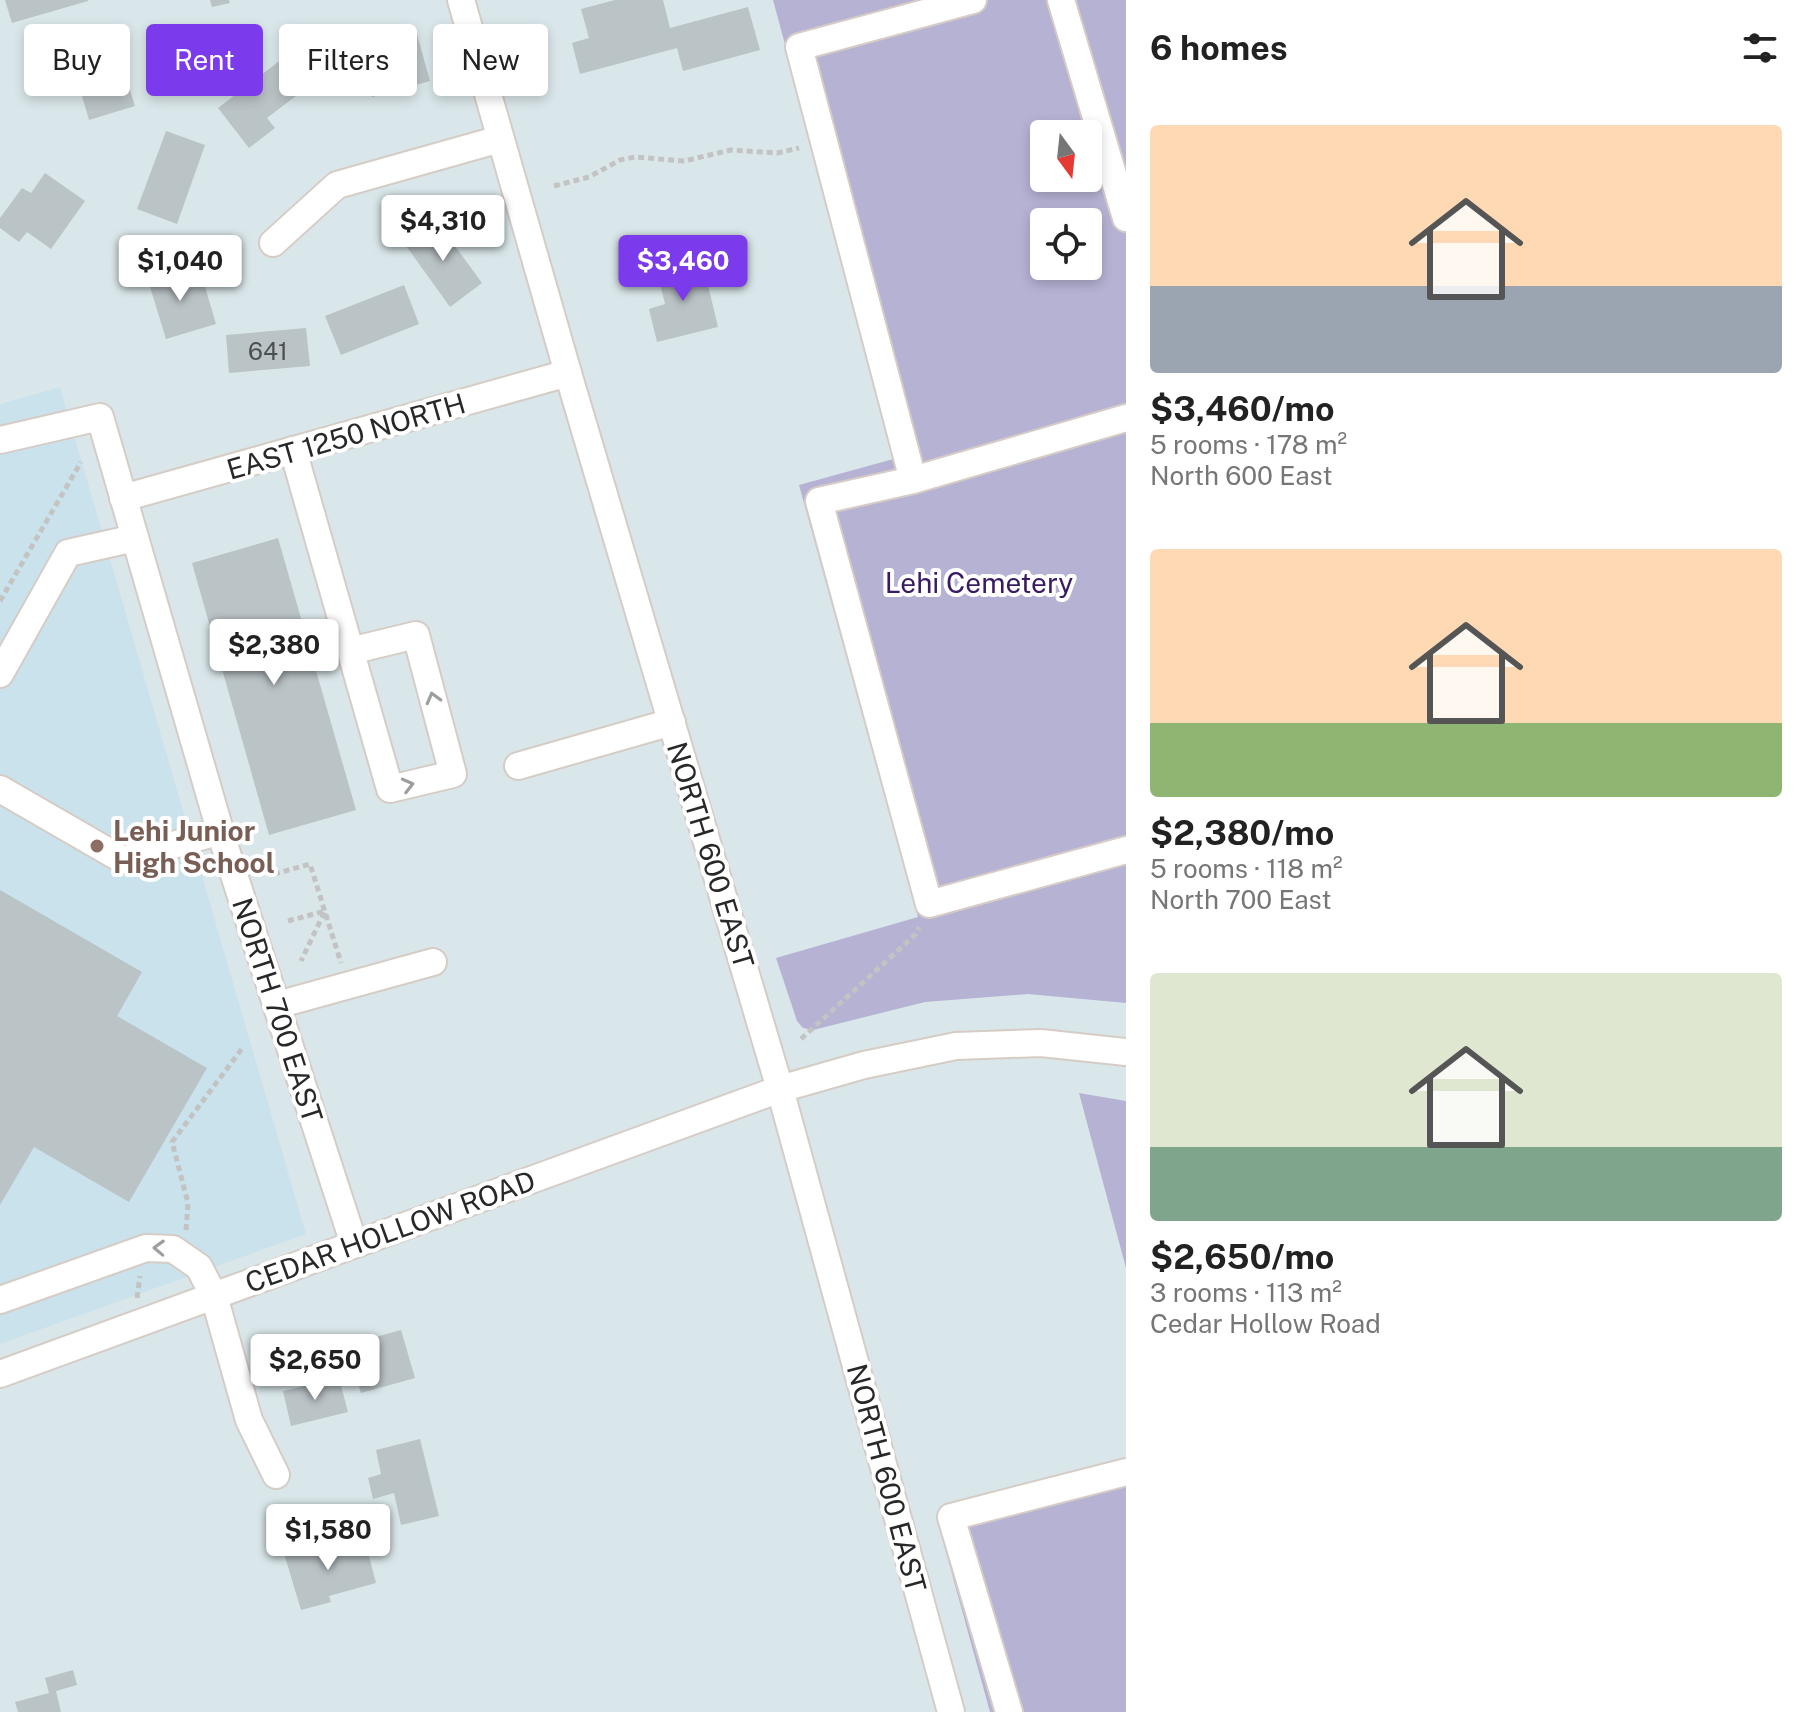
<!DOCTYPE html>
<html lang="en">
<head>
<meta charset="utf-8">
<style>
	body { margin:0; font-family:"Public Sans",sans-serif; background:#f2f2f2; color:#222; height:100vh; display:flex; flex-direction:column; font-size:30px; white-space:nowrap }
	* { box-sizing:border-box; margin:0 }
	p { font-size:26px; color:#767676 }
	.icon { flex:none; width:44px; height:44px; fill:none; stroke:currentColor; stroke-width:2; stroke-linecap:round; stroke-linejoin:round }
	.map { position:relative; flex:1; overflow:hidden }
	.details { display:flex; flex-direction:column; background:#fff; width:680px }
	.details>* { flex:none }
	.guide { position:absolute; left:24px; top:24px; width:760px; height:72px; display:flex; gap:16px }
	.needle { width:52px; rotate:165deg }
	.tools { position:absolute; left:1030px; top:120px; display:grid; gap:16px }
	.tools a { display:grid; place-items:center; width:72px; height:72px; border-radius:8px; background:#fff; box-shadow:0 4px 12px #0003; font-size:40px }
	.price { position:absolute; translate:-50% -68px; padding:0 18px; border-radius:8px; background:#fff; color:#222; font-size:26px; line-height:52px; filter:drop-shadow(0 2px 4px #0008) }
	.price::after { content:''; position:absolute; left:50%; top:48px; width:24px; height:18px; margin-left:-12px; background:inherit; clip-path:polygon(0 0,100% 0,50% 100%) }
	.price.active { background:#7c3aed; color:#fff }
	ul { padding:0; list-style:none }
	li { display:grid; align-content:center; gap:16px; height:424px; padding:0 24px }
	li span { display:grid; place-items:center; height:248px; border-radius:8px; color:#555 }
	li>.icon { margin-inline-start:auto }
	span .icon { width:144px; height:144px; fill:#fffc; stroke-width:1 }
	li b { font-size:34px }
	h2 { display:flex; justify-content:space-between; align-items:center; height:96px; padding:0 24px; font-size:34px }
	.tag { padding:0 28px; border-radius:8px; background:#fff; box-shadow:0 4px 12px #0003; font-size:28px; line-height:72px }
	.tag.active { background:#7c3aed; color:#fff }
	main { display:flex; flex:1; min-height:0 }
	.map>svg:first-child { display:block }
	.education { fill:#cae2ec }
	.cemetery { fill:#b6b2d4; fill-rule:evenodd }
	.building { fill:#bac3c6 }
	.lines { fill:none; stroke-linecap:round; stroke-linejoin:round }
	.minor-casing { stroke:#d6ccc6; stroke-width:30 }
	.path { stroke:#c3c3c3; stroke-width:5; stroke-dasharray:6 4; stroke-linecap:butt }
	.minor { stroke:#fff; stroke-width:26 }
	.oneway { stroke:#9e9e9e }
	.education-dot { fill:#8d6e63; stroke:#fff; stroke-width:3 }
	.labels { text-anchor:middle; dominant-baseline:central; stroke-width:8; stroke-linejoin:round; paint-order:stroke }
	.number-label { font-size:24px; fill:#4c4f50 }
	.street-label { font-size:28px; fill:#282828; stroke:#fff }
	.park-label { font-size:28px; fill:#381b62; stroke:#fff }
	.education-label { font-size:28px; font-weight:bold; fill:#785e54; stroke:#fff; text-anchor:start }
</style>
</head>
<body>
<main>
<div class="map">
<svg width="1126" height="1712" viewBox="0 0 1126 1712">
	<rect width="100%" height="100%" fill="#dae7ea"/>
	<polygon class="education" points="60,387 306,1234 0,1344 0,404"/>
	<g class="cemetery">
		<path d="M773,0H1126V1003L1028,994L925,1002L813,1030L803,1028L797,1021L776,958L918,917L799,485L897,458ZM1044,134H1088V178H1044ZM1044,222H1088V266H1044Z"/>
		<polygon points="1079,1093 1126,1101 1126,1268"/>
		<polygon points="1126,1484 1126,1712 990,1712 941,1534"/>
	</g>
	<g class="building">
		<polygon points="5,0 88,0 88,1 12,23"/>
		<polygon points="210,0 229,0 230,3 212,7"/>
		<polygon points="615,0 663,0 670,28 748,7 760,50 683,71 677,48 580,74 572,43 589,38 581,9"/>
		<polygon points="417,34 430,81 372,97 359,51"/>
		<polygon points="282,59 305,89 267,118 275,128 249,148 218,108"/>
		<polygon points="125,74 135,106 89,120 80,89"/>
		<polygon points="166,131 205,145 177,224 137,209"/>
		<polygon points="45,173 85,201 51,249 27,232 19,242 0,228 0,218 22,188 31,193"/>
		<polygon points="436,220 482,283 450,307 404,243"/>
		<polygon points="702,260 718,327 657,342 649,309 665,304 657,271"/>
		<polygon points="183,266 190,288 204,283 216,324 166,339 147,277"/>
		<polygon points="404,285 419,324 341,355 325,316"/>
		<polygon points="306,328 310,366 229,373 226,335"/>
		<polygon points="278,538 356,810 269,835 192,563"/>
		<polygon points="0,890 142,972 117,1016 207,1068 129,1202 34,1147 0,1205"/>
		<polygon points="401,1330 415,1378 361,1393 347,1345"/>
		<polygon points="339,1378 348,1412 291,1426 283,1391"/>
		<polygon points="420,1439 439,1516 401,1525 394,1493 373,1499 368,1478 381,1474 376,1450"/>
		<polygon points="319,1541 323,1553 365,1541 376,1583 329,1596 331,1602 301,1610 283,1550"/>
		<polygon points="73,1670 77,1685 56,1691 61,1712 18,1712 15,1702 49,1693 45,1678"/>
	</g>
	<g class="lines">
		<g class="minor-casing">
			<g id="minor">
				<polyline points="461,0 568,373 780,1089 951,1712"/>
				<polyline points="1061,0 1126,218"/>
				<polyline points="273,243 337,185 500,139"/>
				<polyline points="1126,418 913,480 819,501 929,904 1126,850"/>
				<polyline points="0,440 100,417 224,844 354,1244"/>
				<polyline points="293,450 390,789 453,774 416,635 350,651"/>
				<polyline points="913,480 799,47 973,0"/>
				<polyline points="123,498 568,373"/>
				<polyline points="0,674 68,553 135,538"/>
				<polyline points="518,766 672,722"/>
				<polyline points="0,789 123,860 220,831"/>
				<polyline points="277,1005 433,962"/>
				<polyline points="0,1300 146,1248 173,1249 199,1267 214,1296 249,1420 276,1475"/>
				<polyline points="0,1374 780,1089 864,1065 956,1046 1041,1043 1126,1052"/>
				<polyline points="1009,1712 951,1517 1126,1472"/>
			</g>
		</g>
		<g class="path">
			<polyline points="554,186 589,177 620,160 635,157 684,161 731,150 777,153 799,148"/>
			<polyline points="0,601 81,462"/>
			<polyline points="274,874 310,864 341,963"/>
			<polyline points="288,921 325,911 301,961"/>
			<polyline points="801,1039 916,934 919,927"/>
			<polyline points="186,1230 188,1203 172,1142 244,1046"/>
			<polyline points="137,1298 140,1276"/>
		</g>
		<use href="#minor" class="minor"/>
	</g>
	<defs><path id="oneway-chevron" d="M-2-3.5L2.5 0L-2 3.5" fill="none" stroke-width="1.6" stroke-linecap="round" stroke-linejoin="round" transform="scale(2)"/></defs>
	<g class="oneway">
		<use href="#oneway-chevron" transform="translate(433 698) rotate(-105)"/>
		<use href="#oneway-chevron" transform="translate(408 785) rotate(-14)"/>
		<use href="#oneway-chevron" transform="translate(159 1248) rotate(-178)"/>
	</g>
	<circle class="education-dot" cx="97" cy="846" r="8"/>
	<g class="labels">
		<g class="number-label">
			<text x="268" y="351">641</text>
		</g>
		<g class="street-label">
			<text transform="translate(346 436) rotate(-16)">EAST 1250 NORTH</text>
			<text transform="translate(711 855) rotate(73)">NORTH 600 EAST</text>
			<text transform="translate(278 1010) rotate(72)">NORTH 700 EAST</text>
			<text transform="translate(390 1231) rotate(-20)">CEDAR HOLLOW ROAD</text>
			<text transform="translate(887 1478) rotate(75)">NORTH 600 EAST</text>
		</g>
		<g class="park-label">
			<text x="979" y="582">Lehi Cemetery</text>
		</g>
		<g class="education-label">
			<text x="113" y="830">Lehi Junior<tspan x="113" dy="32">High School</tspan></text>
		</g>
	</g>
</svg>
<div class="tools">
<a><svg class="needle" viewBox="-14 -14 28 28"><path d="M0-13l5 13h-10z" fill="#e53935"/><path d="M0 13l5-13h-10z" fill="#767676"/></svg></a>
<a><svg class="icon" aria-label="locate" viewBox="0 0 24 24"><circle cx="12" cy="12" r="6"/><path d="M12 2v4M12 18v4M2 12h4M18 12h4"/></svg></a>
</div>
<b class="price" style="left:443px;top:263px">$4,310</b>
<b class="price" style="left:180px;top:303px">$1,040</b>
<b class="price active" style="left:683px;top:303px">$3,460</b>
<b class="price" style="left:274px;top:687px">$2,380</b>
<b class="price" style="left:315px;top:1402px">$2,650</b>
<b class="price" style="left:328px;top:1572px">$1,580</b>
<div class="guide">
<a class="tag">Buy</a>
<a class="tag active">Rent</a>
<a class="tag">Filters</a>
<a class="tag">New</a>
</div>
</div>
<section class="details">
<h2>6 homes<svg class="icon" aria-label="filters" viewBox="0 0 24 24"><path d="M4 7h16M4 17h16"/><circle cx="9" cy="7" r="2"/><circle cx="15" cy="17" r="2"/></svg></h2>
<ul>
<li><span style="background:linear-gradient(#ffd9b3 65%,#9aa5b1 0)"><svg class="icon" aria-label="home" viewBox="0 0 24 24"><path d="M3 11l9-7 9 7M6 9v11h12V9"/></svg></span><div><b>$3,460/mo</b><p>5 rooms · 178 m²</p><p>North 600 East</p></div></li>
<li><span style="background:linear-gradient(#ffd9b3 70%,#8fb573 0)"><svg class="icon" aria-label="home" viewBox="0 0 24 24"><path d="M3 11l9-7 9 7M6 9v11h12V9"/></svg></span><div><b>$2,380/mo</b><p>5 rooms · 118 m²</p><p>North 700 East</p></div></li>
<li><span style="background:linear-gradient(#dfe7d0 70%,#7fa58c 0)"><svg class="icon" aria-label="home" viewBox="0 0 24 24"><path d="M3 11l9-7 9 7M6 9v11h12V9"/></svg></span><div><b>$2,650/mo</b><p>3 rooms · 113 m²</p><p>Cedar Hollow Road</p></div></li>
</ul>
</section>
</main>
</body>
</html>
